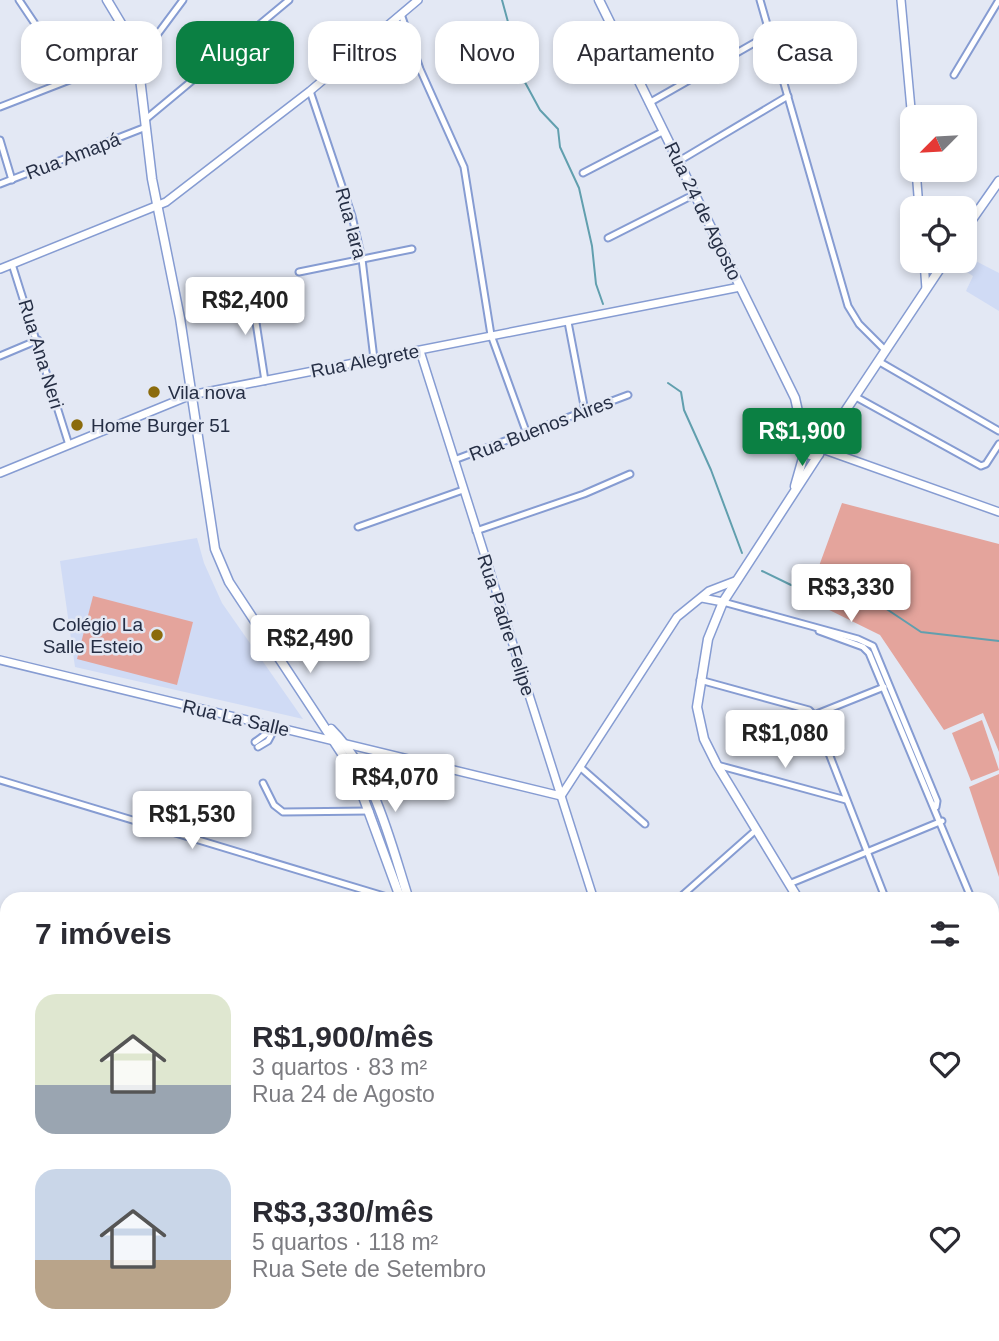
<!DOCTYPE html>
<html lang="pt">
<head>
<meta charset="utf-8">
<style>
	body { margin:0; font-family:Helvetica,sans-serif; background:#f2f2f3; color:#2b2b33; height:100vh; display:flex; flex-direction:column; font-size:26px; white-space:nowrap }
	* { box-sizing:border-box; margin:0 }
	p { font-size:23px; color:#7c7c81 }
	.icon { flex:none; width:38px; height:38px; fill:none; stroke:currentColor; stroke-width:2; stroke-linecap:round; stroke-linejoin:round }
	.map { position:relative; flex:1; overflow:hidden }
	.drawer { position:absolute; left:0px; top:892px; width:999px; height:450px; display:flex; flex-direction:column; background:#fff; border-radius:21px 21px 0 0; box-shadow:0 4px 10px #0003 }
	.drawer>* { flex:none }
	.hud { position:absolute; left:21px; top:21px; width:957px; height:63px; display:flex; gap:14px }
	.needle { width:46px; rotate:246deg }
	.tools { position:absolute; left:900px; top:105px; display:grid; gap:14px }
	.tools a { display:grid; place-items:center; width:77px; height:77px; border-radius:14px; background:#fff; box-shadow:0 4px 10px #0003; font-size:35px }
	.price { position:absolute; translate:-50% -60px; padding:0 16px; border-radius:7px; background:#fff; color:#222; font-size:23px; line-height:46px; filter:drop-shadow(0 2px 4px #0008) }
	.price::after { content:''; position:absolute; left:50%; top:42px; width:21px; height:16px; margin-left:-10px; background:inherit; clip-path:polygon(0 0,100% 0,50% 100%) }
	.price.on { background:#0b8043; color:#fff }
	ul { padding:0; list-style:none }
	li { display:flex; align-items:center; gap:21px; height:175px; padding:0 35px }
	li span { display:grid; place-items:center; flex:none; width:196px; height:140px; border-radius:21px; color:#555 }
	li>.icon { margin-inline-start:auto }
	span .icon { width:84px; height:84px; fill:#fffc; stroke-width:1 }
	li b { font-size:30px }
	h2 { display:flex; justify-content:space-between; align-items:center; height:84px; padding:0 35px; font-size:30px }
	.pill { padding:0 24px; border-radius:21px; background:#fff; box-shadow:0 4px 10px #0003; font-size:24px; line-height:63px }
	.pill.on { background:#0b8043; color:#fff }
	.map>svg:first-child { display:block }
	.built { fill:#d0dbf5 }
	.green { fill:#e4a49c }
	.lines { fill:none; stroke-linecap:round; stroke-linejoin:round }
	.stream { stroke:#619fae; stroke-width:2 }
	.minor-casing { stroke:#869cd2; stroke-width:9 }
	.tertiary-casing { stroke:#869cd2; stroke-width:10 }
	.secondary-casing { stroke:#869cd2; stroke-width:11 }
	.minor { stroke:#fff; stroke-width:5 }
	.tertiary { stroke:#fff; stroke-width:7 }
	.secondary { stroke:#fff; stroke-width:8 }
	.poi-dot { fill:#8b6b0c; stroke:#e3e8f4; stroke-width:2.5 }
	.labels { text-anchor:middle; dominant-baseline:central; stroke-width:5; stroke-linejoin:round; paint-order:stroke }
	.street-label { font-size:19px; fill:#252e44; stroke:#e3e8f4 }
	.poi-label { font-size:19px; fill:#252e44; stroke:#e3e8f4; text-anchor:start }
</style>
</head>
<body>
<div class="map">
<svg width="999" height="1341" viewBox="0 0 999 1341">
	<rect width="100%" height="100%" fill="#e3e8f4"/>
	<g class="built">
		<polygon points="964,255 999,273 999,311 966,291 973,276 964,270"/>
		<polygon points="197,538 204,563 222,603 303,719 75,667 60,561"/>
	</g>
	<g class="green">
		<polygon points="842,503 999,544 999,752 983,713 944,730 880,635 807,599"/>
		<polygon points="93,596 193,622 177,685 77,659"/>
		<polygon points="982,720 999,770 971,781 952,733"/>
		<polygon points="999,774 999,877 969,787"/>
	</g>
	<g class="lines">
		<g class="stream">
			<polyline points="502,0 508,22 514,62 540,110 558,129 560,147 579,188 592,246 596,284 603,304"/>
			<polyline points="668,383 681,392 684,410 711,470 742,553"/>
			<polyline points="762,571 791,585 810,588 849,584 921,632 999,641"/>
		</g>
		<g class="minor-casing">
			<g id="minor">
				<polyline points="19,0 72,79"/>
				<polyline points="760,0 848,306 859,324 884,349"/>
				<polyline points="401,14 420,69 464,167 491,335 527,434"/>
				<polyline points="954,75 999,0"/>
				<polyline points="310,91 352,216 362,259 374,359"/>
				<polyline points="649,103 770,34"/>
				<polyline points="0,107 134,55 148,47 183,0"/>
				<polyline points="146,119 289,0"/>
				<polyline points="0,140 12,180"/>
				<polyline points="679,161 788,96"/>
				<polyline points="583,173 664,131"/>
				<polyline points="0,184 146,127"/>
				<polyline points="608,238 695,194"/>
				<polyline points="12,264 69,445"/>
				<polyline points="299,272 412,249"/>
				<polyline points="251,290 265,381"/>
				<polyline points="568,322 585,411"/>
				<polyline points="0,356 38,340"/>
				<polyline points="878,361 999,431"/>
				<polyline points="856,397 981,466 986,464 999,444"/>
				<polyline points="454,460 628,395"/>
				<polyline points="358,527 463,490"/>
				<polyline points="476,531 584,494 630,474"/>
				<polyline points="723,602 858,639 873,646 937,801 936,807"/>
				<polyline points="819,631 863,647 869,653 972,900"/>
				<polyline points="700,680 809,710 814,715 884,687"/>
				<polyline points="814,715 886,900"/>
				<polyline points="255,742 266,734 269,726"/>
				<polyline points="258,747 268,741 275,728"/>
				<polyline points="717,765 846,800"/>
				<polyline points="580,767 645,824"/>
				<polyline points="0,780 397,900"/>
				<polyline points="263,783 274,805 283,812 370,811"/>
				<polyline points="789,884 942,821"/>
				<polyline points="677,900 756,830"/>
				<polyline points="0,925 7,927"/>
				<polyline points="992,1197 999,1240"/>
				<polyline points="0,1204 7,1207"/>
				<polyline points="976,1335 977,1341"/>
				<polyline points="104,1341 104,1335"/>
				<polyline points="408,1341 408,1335"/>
			</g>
		</g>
		<g class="tertiary-casing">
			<g id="tertiary">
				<polyline points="901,0 912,120"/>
				<polyline points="916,170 919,208"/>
				<polyline points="924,261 926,289"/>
				<polyline points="0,269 166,202 310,91 418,0"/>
				<polyline points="420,351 594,900"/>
				<polyline points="822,449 999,512"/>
				<polyline points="0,473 191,395 740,287"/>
				<polyline points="702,598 723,602"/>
				<polyline points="0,660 561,796"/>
				<polyline points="561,796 677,617 709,591 735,581"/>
				<polyline points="992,956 999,953"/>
				<polyline points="992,1049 999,1045"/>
				<polyline points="244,1335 244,1341"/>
				<polyline points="726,1335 727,1341"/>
			</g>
		</g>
		<g class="secondary-casing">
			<g id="secondary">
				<polyline points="107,0 128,35 140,78 152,179 180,318 215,549 229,582 354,772 401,900"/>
				<polyline points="599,0 795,398 805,443"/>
				<polyline points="964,231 999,181"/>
				<polyline points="804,425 822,446 819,454 810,455 805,451 805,443 812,438 818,439"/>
				<polyline points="822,446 945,261"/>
				<polyline points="795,486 805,451"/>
				<path d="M331,729C375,773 390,841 409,900"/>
				<polyline points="799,900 717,765 704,739 697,707 708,639 723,602 819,454"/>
				<polyline points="0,1064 7,1067"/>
				<polyline points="992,1300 999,1300"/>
				<polyline points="584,1335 587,1341"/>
				<polyline points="592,1335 595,1341"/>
				<polyline points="850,1335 850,1341"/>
			</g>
		</g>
		<use href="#minor" class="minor"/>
		<use href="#tertiary" class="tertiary"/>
		<use href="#secondary" class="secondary"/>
	</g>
	<g class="poi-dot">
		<circle cx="154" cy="392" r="7"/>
		<circle cx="77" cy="425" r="7"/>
		<circle cx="157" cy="635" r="7"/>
	</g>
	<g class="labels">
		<g class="street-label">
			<text transform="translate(73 156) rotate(-21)">Rua Amapá</text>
			<text transform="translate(703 211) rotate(64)">Rua 24 de Agosto</text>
			<text transform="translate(351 223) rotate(75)">Rua Iara</text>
			<text transform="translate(41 354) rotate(73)">Rua Ana Neri</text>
			<text transform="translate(365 361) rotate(-11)">Rua Alegrete</text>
			<text transform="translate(541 428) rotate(-21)">Rua Buenos Aires</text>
			<text transform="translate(506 625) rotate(72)">Rua Padre Felipe</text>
			<text transform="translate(236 718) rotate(13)">Rua La Salle</text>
		</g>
		<g class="poi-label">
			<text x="168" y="392">Vila nova</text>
			<text x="91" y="425">Home Burger 51</text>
			<text x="143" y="624" text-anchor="end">Colégio La<tspan x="143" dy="22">Salle Esteio</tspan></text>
		</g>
	</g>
</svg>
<div class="tools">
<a><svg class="needle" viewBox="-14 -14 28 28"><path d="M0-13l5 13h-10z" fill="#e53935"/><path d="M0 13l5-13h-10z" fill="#7c7c81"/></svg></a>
<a><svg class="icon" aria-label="locate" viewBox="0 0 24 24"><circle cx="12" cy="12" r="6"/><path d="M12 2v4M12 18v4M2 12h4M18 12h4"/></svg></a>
</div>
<b class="price" style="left:245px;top:337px">R$2,400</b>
<b class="price on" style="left:802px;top:468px">R$1,900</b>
<b class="price" style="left:851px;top:624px">R$3,330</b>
<b class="price" style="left:310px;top:675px">R$2,490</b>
<b class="price" style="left:785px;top:770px">R$1,080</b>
<b class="price" style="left:395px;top:814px">R$4,070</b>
<b class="price" style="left:192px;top:851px">R$1,530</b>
<div class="hud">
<a class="pill">Comprar</a>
<a class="pill on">Alugar</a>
<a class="pill">Filtros</a>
<a class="pill">Novo</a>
<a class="pill">Apartamento</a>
<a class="pill">Casa</a>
</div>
<section class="drawer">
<h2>7 imóveis<svg class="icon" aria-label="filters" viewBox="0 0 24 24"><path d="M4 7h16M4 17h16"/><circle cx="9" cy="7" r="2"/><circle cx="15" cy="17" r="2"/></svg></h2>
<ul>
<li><span style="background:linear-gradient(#dfe7d0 65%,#9aa5b1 0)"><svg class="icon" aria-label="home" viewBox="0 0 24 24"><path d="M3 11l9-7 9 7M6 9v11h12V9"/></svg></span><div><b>R$1,900/mês</b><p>3 quartos · 83 m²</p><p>Rua 24 de Agosto</p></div><svg class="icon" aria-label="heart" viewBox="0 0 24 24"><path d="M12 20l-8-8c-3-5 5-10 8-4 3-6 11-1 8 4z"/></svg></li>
<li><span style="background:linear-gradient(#c9d6e8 65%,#b9a48a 0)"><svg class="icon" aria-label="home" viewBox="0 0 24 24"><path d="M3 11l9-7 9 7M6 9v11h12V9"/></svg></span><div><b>R$3,330/mês</b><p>5 quartos · 118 m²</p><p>Rua Sete de Setembro</p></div><svg class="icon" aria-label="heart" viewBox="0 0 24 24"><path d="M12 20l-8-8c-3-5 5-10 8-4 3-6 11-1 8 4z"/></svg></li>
</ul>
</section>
</div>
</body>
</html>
